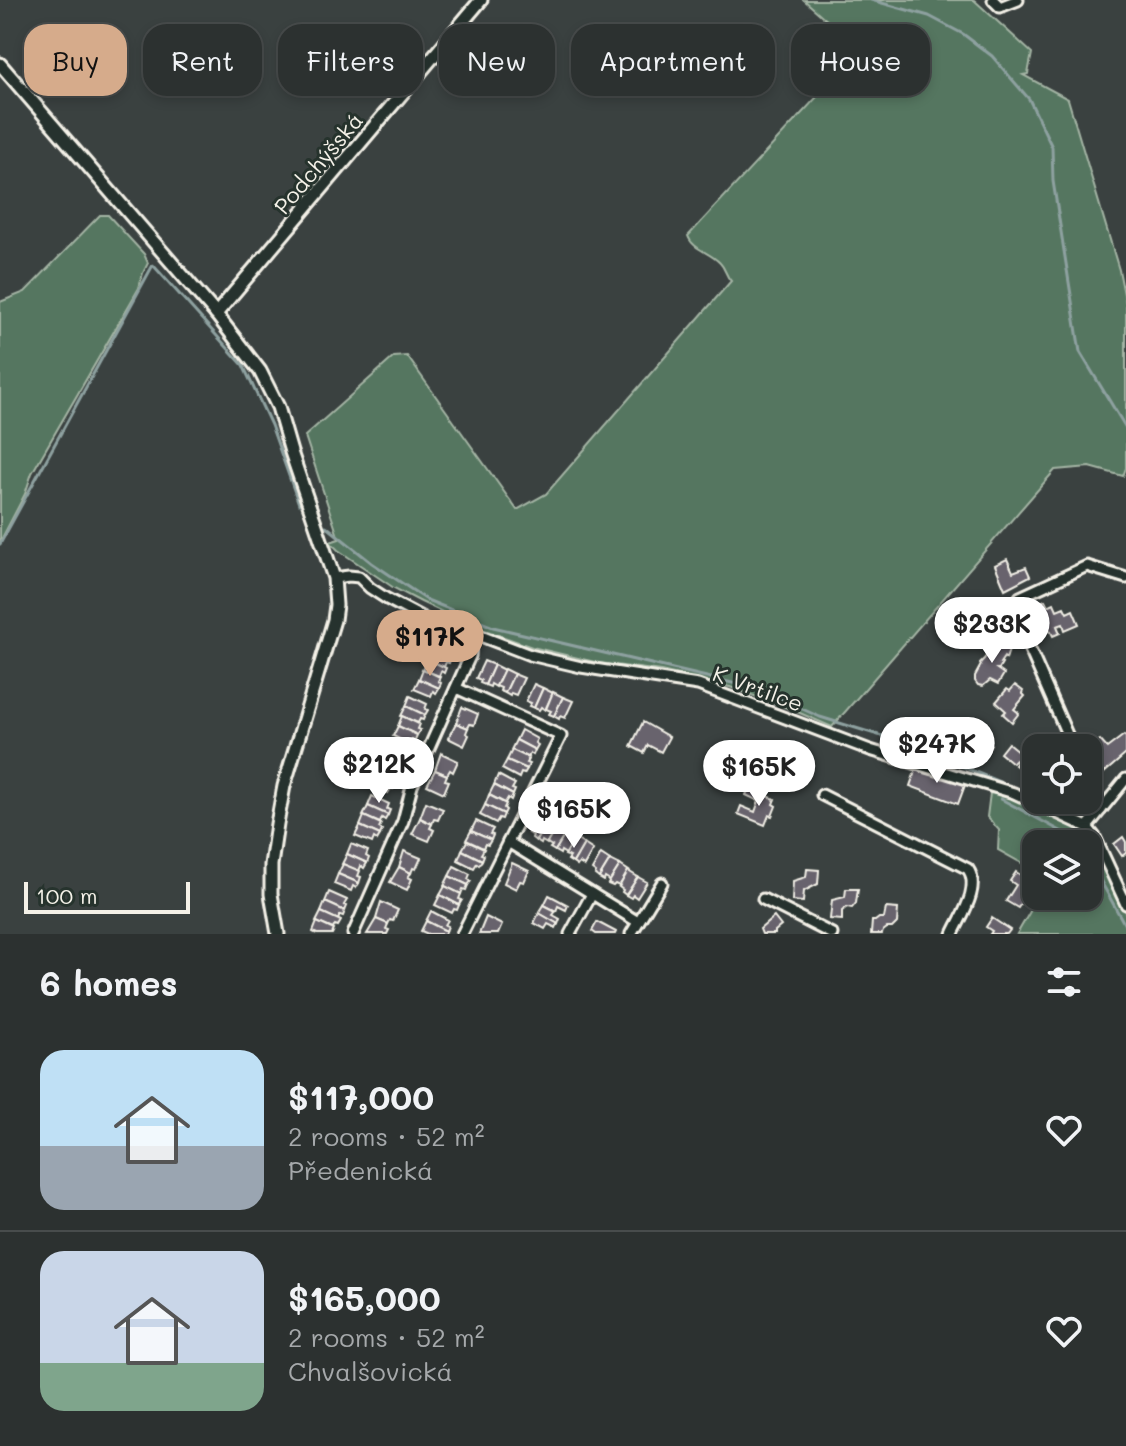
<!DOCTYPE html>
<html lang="en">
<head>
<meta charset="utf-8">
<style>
	body { margin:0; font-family:Mali,sans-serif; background:#383d3c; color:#f1f3f6; height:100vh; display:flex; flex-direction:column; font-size:30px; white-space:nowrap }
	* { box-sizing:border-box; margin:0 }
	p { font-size:26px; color:#a6a9ab }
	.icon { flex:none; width:44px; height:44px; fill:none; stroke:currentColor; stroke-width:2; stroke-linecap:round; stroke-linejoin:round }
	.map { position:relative; height:934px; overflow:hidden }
	.side { display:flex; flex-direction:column; background:#2c3130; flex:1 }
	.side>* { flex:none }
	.hud { position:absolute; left:24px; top:24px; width:1078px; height:72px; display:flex; gap:16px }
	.buttons { position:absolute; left:1022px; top:734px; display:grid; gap:16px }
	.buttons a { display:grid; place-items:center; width:80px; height:80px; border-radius:16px; background:#2c3130; box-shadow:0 4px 12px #0003,0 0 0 2px #484c4c; font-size:40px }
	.scale { position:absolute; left:24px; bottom:20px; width:166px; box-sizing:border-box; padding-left:8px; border:4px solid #f4f1e8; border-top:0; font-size:22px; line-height:28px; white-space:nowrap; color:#f4f1e8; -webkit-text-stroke:6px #26332d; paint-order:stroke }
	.price { position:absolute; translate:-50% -68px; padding:0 18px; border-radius:28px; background:#fff; color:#222; font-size:26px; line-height:52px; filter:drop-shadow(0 2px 4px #0008) }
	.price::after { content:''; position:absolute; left:50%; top:48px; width:24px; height:18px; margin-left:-12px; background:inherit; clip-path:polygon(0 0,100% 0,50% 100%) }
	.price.active { background:#d6ab8b; color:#111 }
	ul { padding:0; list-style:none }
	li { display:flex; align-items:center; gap:24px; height:200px; padding:0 40px }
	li+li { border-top:2px solid #484c4c }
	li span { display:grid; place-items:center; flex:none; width:224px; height:160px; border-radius:24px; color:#555 }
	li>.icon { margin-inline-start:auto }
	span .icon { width:96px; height:96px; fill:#fffc; stroke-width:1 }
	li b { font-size:34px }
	h2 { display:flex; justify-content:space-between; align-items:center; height:96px; padding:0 40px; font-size:34px }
	.pill { padding:0 28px; border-radius:24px; background:#2c3130; box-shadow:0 4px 12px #0003,0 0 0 2px #484c4c; font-size:28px; line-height:72px }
	.pill.active { background:#d6ab8b; color:#111 }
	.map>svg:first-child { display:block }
	.green { fill:#547660; stroke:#a4b4a4; stroke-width:2 }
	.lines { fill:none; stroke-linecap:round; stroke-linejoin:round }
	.stream { stroke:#8ea1a0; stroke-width:3 }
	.building { fill:#67636d; stroke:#f4f1e8; stroke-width:2 }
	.minor-casing { stroke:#f4f1e8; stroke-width:15 }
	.tertiary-casing { stroke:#f4f1e8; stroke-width:17 }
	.minor { stroke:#26332d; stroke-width:9 }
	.tertiary { stroke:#26332d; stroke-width:11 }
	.labels { text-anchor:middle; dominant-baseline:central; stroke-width:6; stroke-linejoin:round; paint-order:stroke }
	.street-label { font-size:22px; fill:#f4f1e8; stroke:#26332d }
</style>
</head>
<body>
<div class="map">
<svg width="1126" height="934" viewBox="0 0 1126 934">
	<rect width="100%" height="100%" fill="#3a4140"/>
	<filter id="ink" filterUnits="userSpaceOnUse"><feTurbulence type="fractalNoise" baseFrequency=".0125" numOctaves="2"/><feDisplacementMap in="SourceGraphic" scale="16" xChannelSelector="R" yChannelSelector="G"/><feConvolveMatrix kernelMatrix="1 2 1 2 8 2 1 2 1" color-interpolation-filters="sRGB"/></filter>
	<g filter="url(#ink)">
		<g class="green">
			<path d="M804,0H974L1032,53L1028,74L1023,75L1068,99L1119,270L1126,304V468L1123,476L1090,467L1055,470L832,727L793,710L730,687L661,671L599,663L532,647L468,624L421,602L394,588L338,550L330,542L339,539L305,436L394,357L407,356L517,510L546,494L731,281C725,275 726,269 720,263C710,252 693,250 688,236L842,70L847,59L846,37Z"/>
			<polygon points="100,215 108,215 144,254 148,263 143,273 139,288 32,473 25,494 0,542 0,302 25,292"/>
			<polygon points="990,793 1009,795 1071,819 1087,832 1096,847 1126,914 1126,934 1017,934 1039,896 1088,896 1088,844 1036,844 1036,871 998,850 999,830 987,817"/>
		</g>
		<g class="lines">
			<g class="stream">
				<polyline points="871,0 929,16 963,34 992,56 1029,99 1052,147 1053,181 1080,352 1126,428"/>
				<polyline points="326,526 372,563 427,600 493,627 758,689 820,717 911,745 1004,784"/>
				<polyline points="0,544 153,265 243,365 271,425 299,504"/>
				<polyline points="1001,799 1070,836 1077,844"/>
				<polyline points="1088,858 1126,927"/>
			</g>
		</g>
		<g class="building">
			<polygon points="1007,559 1013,572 1026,567 1030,576 1005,589 995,565"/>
			<polygon points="1045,600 1048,606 1054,603 1057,610 1064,607 1067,613 1073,610 1079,624 1065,630 1063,624 1057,626 1060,633 1053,636 1050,630 1043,633 1040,625 1045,623 1043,618 1038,620 1034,612 1041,609 1038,603"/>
			<polygon points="435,639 452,647 450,652 453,653 451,658 431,649"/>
			<polygon points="998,639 1010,647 1006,659 1004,657 1000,663 1002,664 999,669 997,669 1004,674 998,684 990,680 983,686 978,685 975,681 975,676 981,665 980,663 984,659"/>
			<polygon points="431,649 451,658 449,663 446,662 444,667 427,659"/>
			<polygon points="427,659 446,668 444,673 441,671 439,676 422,669"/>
			<polygon points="484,661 494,665 485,685 480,683 481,680 476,678"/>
			<polygon points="494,665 504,670 496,687 491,684 490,687 485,685"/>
			<polygon points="423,669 440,677 438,681 441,683 439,688 419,679"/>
			<polygon points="504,669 514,674 505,693 500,691 501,688 496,686"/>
			<polygon points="514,674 524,678 516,695 511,693 510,696 505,693"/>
			<polygon points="419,679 439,688 436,693 433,691 431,696 414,689"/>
			<polygon points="534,684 543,688 534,708 529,706 531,703 526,701"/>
			<polygon points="1015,685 1023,691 1022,693 1025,696 1014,709 1019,713 1012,722 1003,714 1006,711 996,702 1007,689 1010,691"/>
			<polygon points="543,688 553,693 545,710 541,707 539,710 534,708"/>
			<polygon points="553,692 563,697 554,716 549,714 551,711 546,709"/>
			<polygon points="410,696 427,704 425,709 428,710 425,715 406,706"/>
			<polygon points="563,697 573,701 565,718 560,716 559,719 554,716"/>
			<polygon points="406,706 425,715 423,720 420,719 418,723 401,716"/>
			<polygon points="462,707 478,714 474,725 470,724 468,728 456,723"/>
			<polygon points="402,716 419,724 417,729 420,730 417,735 398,726"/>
			<polygon points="954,721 971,732 978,721 988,727 981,738 991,744 986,753 979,749 977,752 974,750 969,758 959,752 964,744 961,742 963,739 949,730"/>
			<polygon points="643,722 669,737 661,752 648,745 644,753 631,746"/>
			<polygon points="456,723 468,728 466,733 469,735 464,746 448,738"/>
			<polygon points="398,726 417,735 415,740 412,739 410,744 393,736"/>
			<polygon points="521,730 537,739 535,743 538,745 535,750 516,740"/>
			<polygon points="1124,735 1126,737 1126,754 1104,773 1088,753 1088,749 1100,740 1107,748"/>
			<polygon points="516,740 535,750 533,755 530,753 528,758 511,750"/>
			<polygon points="1008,743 1023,755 1027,750 1034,756 1022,770 1015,765 1017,762 1015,760 1012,763 1000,753"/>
			<polygon points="388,746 405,753 403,758 406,759 403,765 384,756"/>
			<polygon points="512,750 529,758 526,763 529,764 527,769 507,760"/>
			<polygon points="441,753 458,761 453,772 450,770 447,775 435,770"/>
			<polygon points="384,756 403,765 401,770 398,768 396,773 379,766"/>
			<polygon points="507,760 527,769 524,774 521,773 519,778 502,769"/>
			<polygon points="380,766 397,773 395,778 398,780 396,785 376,776"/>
			<polygon points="917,766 965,785 958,804 910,786"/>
			<polygon points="435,770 447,775 445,780 449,781 444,793 427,785"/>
			<polygon points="498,775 515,784 512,789 515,790 513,795 494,785"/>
			<polygon points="376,776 396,785 393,789 391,788 388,793 371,786"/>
			<polygon points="494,785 513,795 511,800 508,798 505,803 489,795"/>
			<polygon points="749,788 775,799 773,804 776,806 772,816 769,815 765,825 738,814 741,806 755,812 759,801 746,795"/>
			<polygon points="489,795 506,804 504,808 506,810 504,814 485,805"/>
			<polygon points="372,796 389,804 387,809 390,810 388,815 368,806"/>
			<polygon points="426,802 443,809 438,820 434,819 432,824 420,818"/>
			<polygon points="485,805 504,814 502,819 499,818 496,823 480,815"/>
			<polygon points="368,806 388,815 385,820 382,818 380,823 363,816"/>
			<polygon points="364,816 381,824 379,828 382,830 380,835 360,826"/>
			<polygon points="538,817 547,822 536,841 532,838 533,835 528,833"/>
			<polygon points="420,818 432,824 430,828 434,830 429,841 412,834"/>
			<polygon points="476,821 493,829 490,834 493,835 491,840 471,831"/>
			<polygon points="547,822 557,828 547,844 542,841 541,844 536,841"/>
			<polygon points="360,826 380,835 377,840 374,838 372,843 355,836"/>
			<polygon points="557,827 566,833 555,851 550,848 552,846 547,843"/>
			<polygon points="471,831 491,840 488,845 485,844 483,848 466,840"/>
			<polygon points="566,833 575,838 566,854 561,851 560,854 555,851"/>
			<polygon points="1123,837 1126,842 1126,853 1122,856 1114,844"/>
			<polygon points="575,839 584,844 573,863 568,860 570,857 565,855"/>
			<polygon points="467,841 484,849 481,854 484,855 482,860 462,850"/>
			<polygon points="351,844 368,851 366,856 369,858 367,863 347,854"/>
			<polygon points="584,844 593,850 584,866 579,863 577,866 573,863"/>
			<polygon points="462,850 482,860 479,865 477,863 474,868 458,860"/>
			<polygon points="404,851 421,858 416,869 413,868 411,873 399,867"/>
			<polygon points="347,854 367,863 364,868 361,866 359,871 342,864"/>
			<polygon points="601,854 610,860 599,878 595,875 596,873 592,870"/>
			<polygon points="610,860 620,865 610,881 605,878 604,881 599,878"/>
			<polygon points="512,863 529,871 524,882 520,881 516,889 504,883"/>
			<polygon points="343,864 360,871 358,876 361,877 359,883 338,874"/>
			<polygon points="620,865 629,871 619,886 615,884 613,886 608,884"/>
			<polygon points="454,866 470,874 468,879 471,881 468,885 449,876"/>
			<polygon points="399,867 411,873 408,877 412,879 407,890 390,882"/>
			<polygon points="807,869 819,870 818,884 804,891 803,902 792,901 793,881 806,877"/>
			<polygon points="628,871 638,877 626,895 622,892 623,890 619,887"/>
			<polygon points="1016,872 1034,884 1018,908 1006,901 1016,885 1010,881"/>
			<polygon points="338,874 359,883 356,888 353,886 351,891 334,884"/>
			<polygon points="449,876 468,885 466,890 463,889 461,894 444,886"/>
			<polygon points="638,877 647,882 637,898 633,895 631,898 626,895"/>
			<polygon points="445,886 461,894 459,899 462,900 459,905 440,895"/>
			<polygon points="846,889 858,889 856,903 852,908 847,907 842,911 842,920 830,919 832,900 845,897"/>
			<polygon points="329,892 347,900 344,905 347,906 345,911 325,902"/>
			<polygon points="440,895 459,905 457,910 454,909 452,913 435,905"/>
			<polygon points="549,895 568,905 566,910 558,906 556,911 544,905"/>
			<polygon points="325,902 345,911 343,916 340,915 338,920 321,912"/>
			<polygon points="381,902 398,910 393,921 390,920 388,924 376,919"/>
			<polygon points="544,905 556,911 553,915 560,919 558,924 539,913"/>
			<polygon points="886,908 898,909 897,923 892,928 887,928 883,931 882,934 871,934 872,921 875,921 879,918 884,918"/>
			<polygon points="431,911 448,920 445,925 448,926 446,931 426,921"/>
			<polygon points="321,912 341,921 338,926 335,925 333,929 316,922"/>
			<polygon points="539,913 558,924 556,928 548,924 545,929 534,923"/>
			<polygon points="486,917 502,925 498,934 479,934"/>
			<polygon points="774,917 781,926 775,931 775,934 762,934 760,929"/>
			<polygon points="992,918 1010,930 1007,934 990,934 992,931 986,927"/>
			<polygon points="376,919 388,924 386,929 389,930 387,934 367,934"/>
			<polygon points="426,921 446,931 444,934 428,934 421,931"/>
			<polygon points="317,922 334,930 332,934 317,934 313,932"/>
			<polygon points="597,922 616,932 615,934 596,934 592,931"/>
		</g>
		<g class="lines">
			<g class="minor-casing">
				<g id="minor">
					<polyline points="993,0 1000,7 1018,0"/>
					<polyline points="334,578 349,576 359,577 370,588 387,599 457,636 478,635 530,655 581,667 698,685 870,750 1014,793 1087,827 1095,837 1126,904"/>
					<polyline points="456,688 561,736 462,934"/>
					<polyline points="1073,748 1013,611 1015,604 1020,597 1087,566 1126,578"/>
					<polyline points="1088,781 1101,810"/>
					<path d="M822,795L968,869C981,888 961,916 953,934"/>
					<polyline points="1087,827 1126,779"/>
					<polyline points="508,842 638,922"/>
					<polyline points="763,899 832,934"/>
					<polyline points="353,934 403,821 412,786 470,656 471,645 469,636"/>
					<polyline points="570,934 592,894"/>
					<polyline points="631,934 662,883"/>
				</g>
			</g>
			<g class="tertiary-casing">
				<g id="tertiary">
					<polyline points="0,64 216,314 260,371 278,407 291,452 334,578 336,605 334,620 284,786 277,824 271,865 271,894 278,934"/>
					<polyline points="216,314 481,0"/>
				</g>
			</g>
			<use href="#minor" class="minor"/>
			<use href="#tertiary" class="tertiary"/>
		</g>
	</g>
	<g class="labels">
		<g class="street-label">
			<text transform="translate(318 163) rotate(-50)">Podchýšská</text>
			<text transform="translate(758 688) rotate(20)">K Vrtilce</text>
		</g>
	</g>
</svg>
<div class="buttons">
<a><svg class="icon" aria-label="locate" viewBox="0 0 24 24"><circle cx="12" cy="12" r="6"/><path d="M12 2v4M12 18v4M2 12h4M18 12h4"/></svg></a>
<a><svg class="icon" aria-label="layers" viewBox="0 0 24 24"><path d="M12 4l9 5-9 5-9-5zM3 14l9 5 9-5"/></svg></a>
</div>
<div class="scale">100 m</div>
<b class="price" style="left:992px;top:665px">$233K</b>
<b class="price active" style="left:430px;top:678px">$117K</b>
<b class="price" style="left:937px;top:785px">$247K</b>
<b class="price" style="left:379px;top:805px">$212K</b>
<b class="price" style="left:759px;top:808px">$165K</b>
<b class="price" style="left:574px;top:850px">$165K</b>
<div class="hud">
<a class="pill active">Buy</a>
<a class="pill">Rent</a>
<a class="pill">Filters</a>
<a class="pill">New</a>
<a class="pill">Apartment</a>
<a class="pill">House</a>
</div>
</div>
<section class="side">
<h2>6 homes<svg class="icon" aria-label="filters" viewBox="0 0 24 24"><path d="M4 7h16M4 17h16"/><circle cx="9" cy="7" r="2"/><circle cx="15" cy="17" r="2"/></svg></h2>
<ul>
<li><span style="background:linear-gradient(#bfe0f5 60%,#9aa5b1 0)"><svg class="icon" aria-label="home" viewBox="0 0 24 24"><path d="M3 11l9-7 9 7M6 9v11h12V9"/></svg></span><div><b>$117,000</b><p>2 rooms · 52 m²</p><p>Předenická</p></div><svg class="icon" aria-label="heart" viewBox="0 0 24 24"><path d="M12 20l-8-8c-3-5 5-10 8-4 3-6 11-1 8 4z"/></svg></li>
<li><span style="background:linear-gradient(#c9d6e8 70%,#7fa58c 0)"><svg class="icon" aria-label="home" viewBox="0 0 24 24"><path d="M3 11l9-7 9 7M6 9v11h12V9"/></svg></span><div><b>$165,000</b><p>2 rooms · 52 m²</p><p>Chvalšovická</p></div><svg class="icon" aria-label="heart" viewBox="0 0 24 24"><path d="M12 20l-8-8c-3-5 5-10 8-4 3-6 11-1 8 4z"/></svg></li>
</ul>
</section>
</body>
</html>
